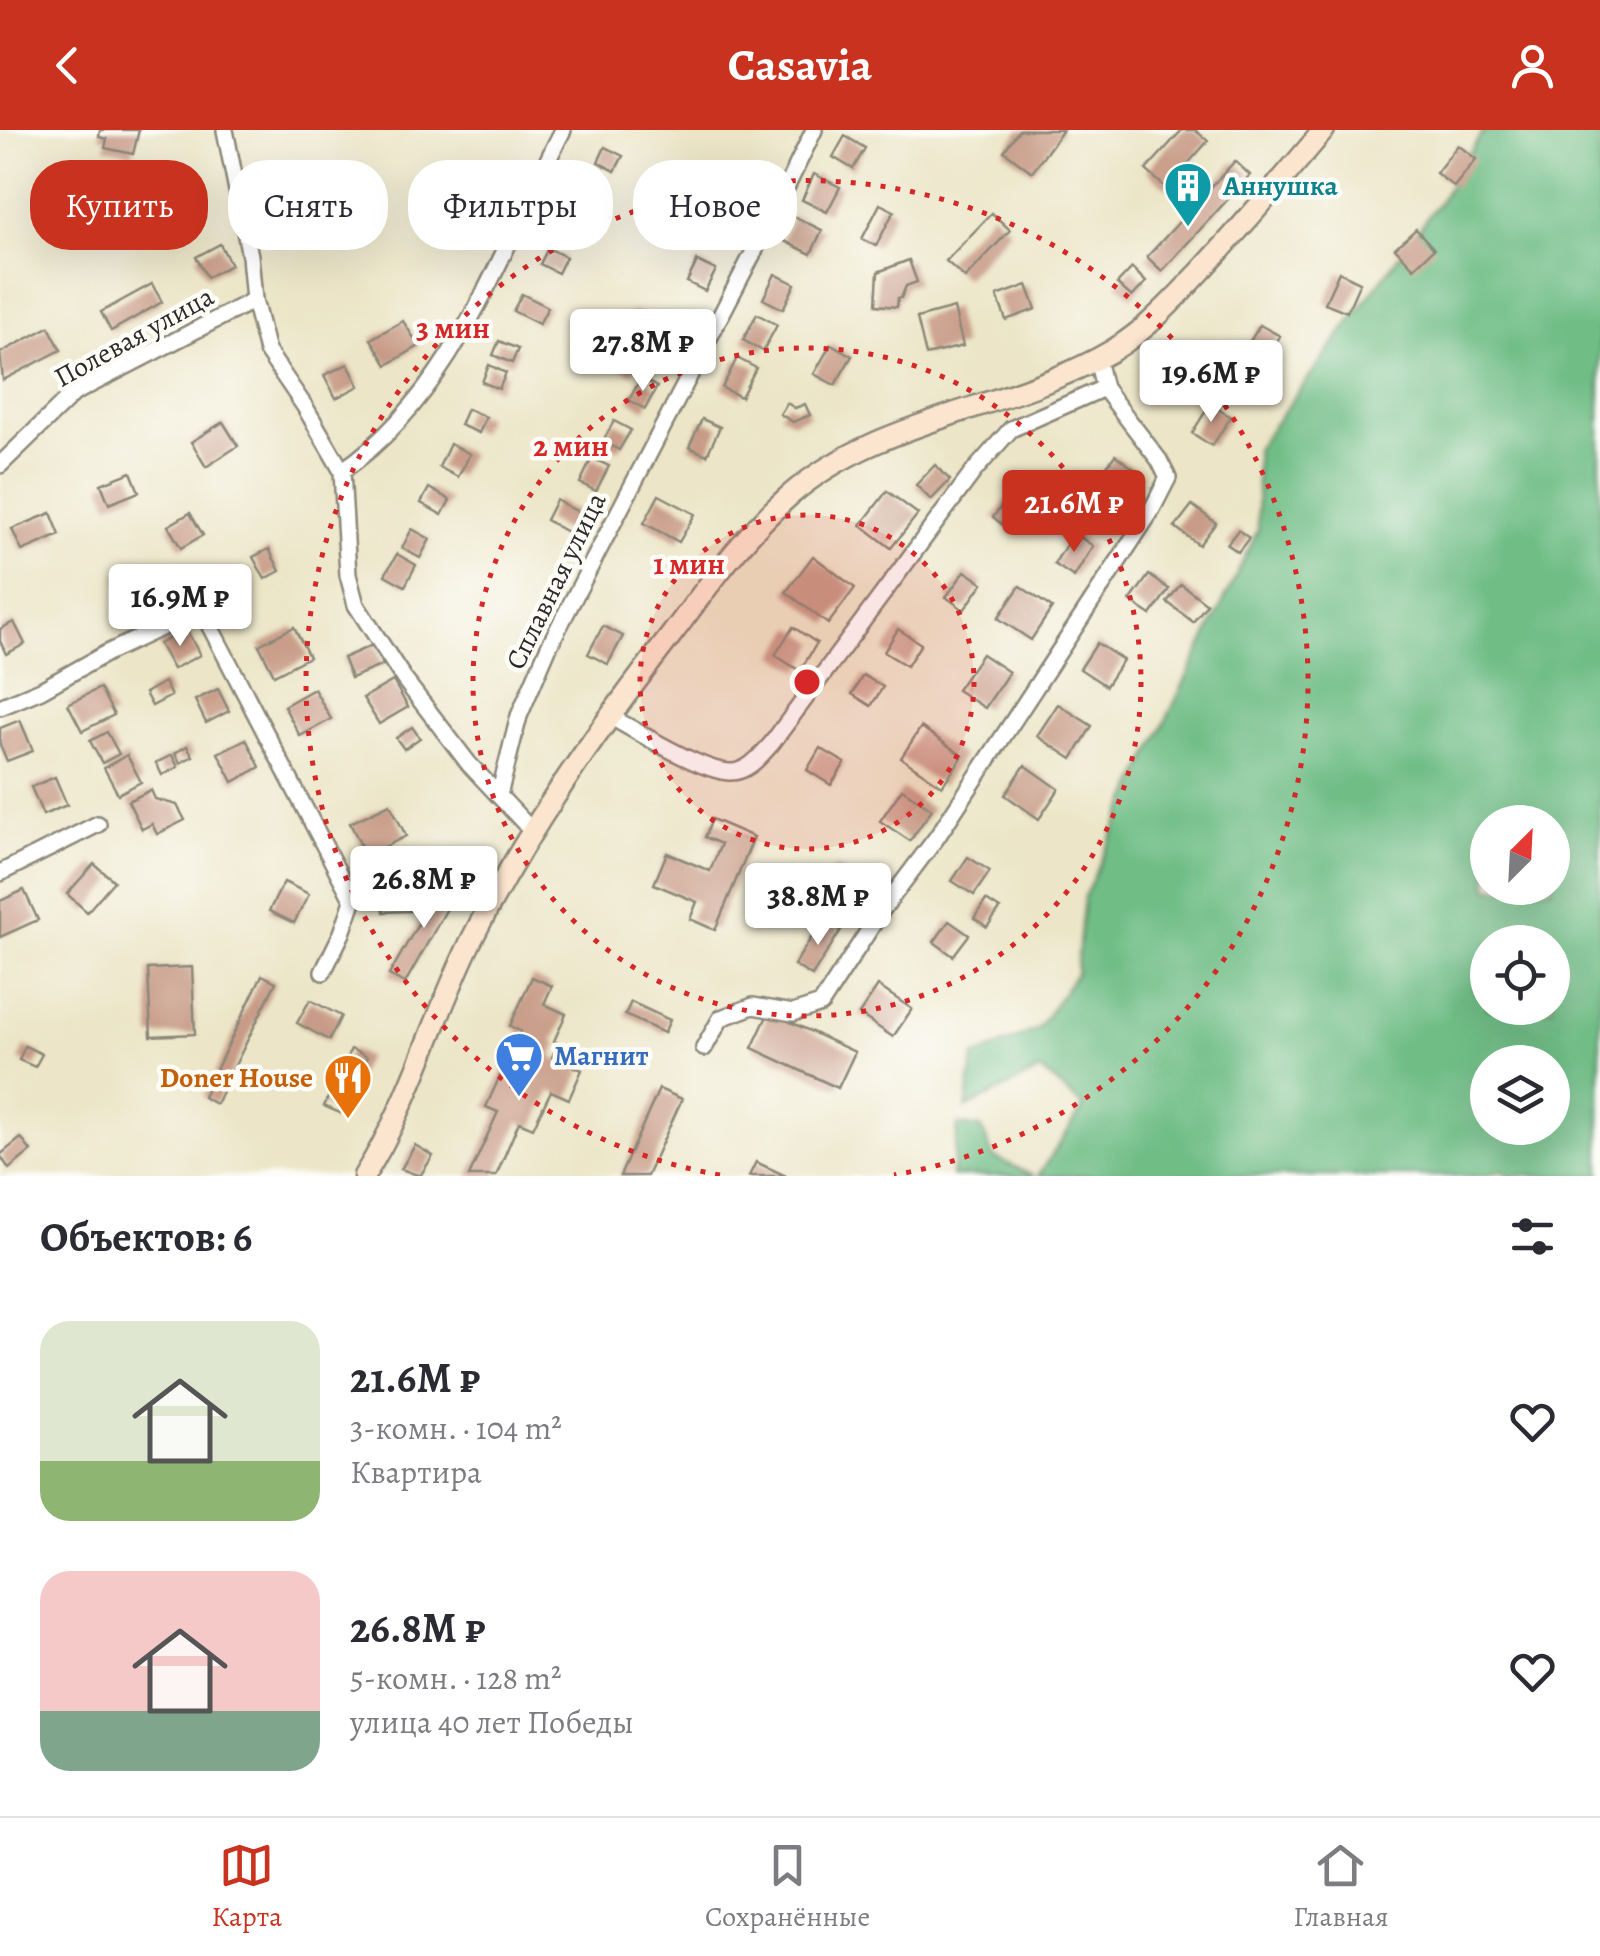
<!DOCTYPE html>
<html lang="ru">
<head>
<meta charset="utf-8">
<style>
	body { margin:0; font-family:Alegreya,serif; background:#f2f2f3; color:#2b2b33; height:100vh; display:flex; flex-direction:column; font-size:38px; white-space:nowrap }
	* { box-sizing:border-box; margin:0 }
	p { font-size:32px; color:#7c7c81 }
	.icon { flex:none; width:55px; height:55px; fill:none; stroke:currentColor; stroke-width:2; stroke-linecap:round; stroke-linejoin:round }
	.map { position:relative; height:1046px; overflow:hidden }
	.drawer { display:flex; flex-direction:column; background:#fff; flex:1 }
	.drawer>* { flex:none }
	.banner { position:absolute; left:30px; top:30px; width:1000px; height:90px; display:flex; gap:20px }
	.needle { width:65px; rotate:24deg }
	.fabs { position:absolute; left:1470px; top:675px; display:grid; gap:20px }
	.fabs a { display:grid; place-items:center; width:100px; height:100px; border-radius:50%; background:#fff; box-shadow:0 10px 40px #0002; font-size:50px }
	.price { position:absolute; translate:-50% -85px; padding:0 22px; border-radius:10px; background:#fff; color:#222; font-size:32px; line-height:65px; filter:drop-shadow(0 2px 5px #0008) }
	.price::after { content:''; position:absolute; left:50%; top:60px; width:30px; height:22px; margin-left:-15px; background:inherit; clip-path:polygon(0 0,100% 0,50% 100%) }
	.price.selected { background:#c8321e; color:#fff }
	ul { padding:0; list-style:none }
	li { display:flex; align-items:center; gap:30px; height:250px; padding:0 40px }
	li span { display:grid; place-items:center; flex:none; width:280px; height:200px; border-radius:30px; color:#555 }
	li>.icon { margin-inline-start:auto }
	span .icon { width:120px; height:120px; fill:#fffc; stroke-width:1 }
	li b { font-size:42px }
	h2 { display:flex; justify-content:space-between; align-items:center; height:120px; padding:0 40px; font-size:42px }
	.chip { padding:0 35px; border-radius:40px; background:#fff; box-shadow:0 10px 40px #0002; font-size:35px; line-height:90px }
	.chip.selected { background:#c8321e; color:#fff }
	header { display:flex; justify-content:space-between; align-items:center; height:130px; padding:0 40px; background:#c8321e; color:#fff; font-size:45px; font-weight:600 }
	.tabs { display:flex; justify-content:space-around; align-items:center; height:140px; border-top:2px solid #e1e1e2; background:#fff; font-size:28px; color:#7c7c81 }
	.tabs a { display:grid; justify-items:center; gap:5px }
	.tabs .selected { color:#c8321e }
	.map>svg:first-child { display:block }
	.forest { fill:#70bd86; stroke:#4e7458; stroke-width:2.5; fill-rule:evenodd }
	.building { fill:#c89b87 }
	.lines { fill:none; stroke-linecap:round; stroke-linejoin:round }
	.street-casing { stroke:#8c8879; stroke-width:20 }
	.secondary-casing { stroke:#8c8879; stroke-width:25 }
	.street { stroke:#fff; stroke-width:15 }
	.secondary { stroke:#fce5cf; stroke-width:20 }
	.ring { fill:none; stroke:#d62828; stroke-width:5; stroke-dasharray:5 10 }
	.labels { text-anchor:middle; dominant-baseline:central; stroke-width:9; stroke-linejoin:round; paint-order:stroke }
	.culture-label { font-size:28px; font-weight:bold; fill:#0d838f; stroke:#fdfcf7; text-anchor:start }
	.street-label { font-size:28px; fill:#2b2b2b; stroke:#fdfcf7 }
	.shop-label { font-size:28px; font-weight:bold; fill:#366cbe; stroke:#fdfcf7; text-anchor:start }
	.food-label { font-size:28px; font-weight:bold; fill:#c56008; stroke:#fdfcf7; text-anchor:end }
	.centre { fill:#d62828; stroke:#fdfcf7; stroke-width:5 }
	.ring-label { font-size:30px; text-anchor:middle; font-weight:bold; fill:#d62828; stroke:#fdfcf7; stroke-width:9; stroke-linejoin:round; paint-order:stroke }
</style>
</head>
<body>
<header><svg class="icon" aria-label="back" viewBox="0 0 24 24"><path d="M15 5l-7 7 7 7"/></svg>Casavia<svg class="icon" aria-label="person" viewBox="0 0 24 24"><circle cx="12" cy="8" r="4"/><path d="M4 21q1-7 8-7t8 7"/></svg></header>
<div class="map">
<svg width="1600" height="1046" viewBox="0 0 1600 1046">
	<rect width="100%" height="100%" fill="#fdfcf7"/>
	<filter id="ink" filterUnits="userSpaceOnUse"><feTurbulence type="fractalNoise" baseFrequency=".01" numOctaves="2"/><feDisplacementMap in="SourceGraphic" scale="20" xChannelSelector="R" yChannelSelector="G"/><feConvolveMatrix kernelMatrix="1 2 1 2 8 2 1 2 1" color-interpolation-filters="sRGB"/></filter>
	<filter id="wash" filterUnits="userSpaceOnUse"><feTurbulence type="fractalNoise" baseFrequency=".0048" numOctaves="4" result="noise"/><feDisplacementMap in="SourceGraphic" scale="40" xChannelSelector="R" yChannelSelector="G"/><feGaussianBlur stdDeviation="2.25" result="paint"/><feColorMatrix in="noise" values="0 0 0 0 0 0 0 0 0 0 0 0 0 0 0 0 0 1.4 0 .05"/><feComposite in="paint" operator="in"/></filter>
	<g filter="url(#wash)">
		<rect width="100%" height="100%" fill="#ece5c7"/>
		<g class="forest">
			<path d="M1484,0H1600V1046H1509L1501,1041L1484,1046H1038L1084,977L1041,940L966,978L974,927L1038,899L1076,843L1084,768L1142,640L1258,400L1256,319L1439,72ZM1488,692H1552V758H1488ZM1488,812H1552V878H1488ZM1488,932H1552V998H1488Z"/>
			<polygon points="958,995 982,998 993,1027 1035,1046 952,1046"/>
		</g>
		<g id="blocks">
			<g class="building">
				<polygon points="100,0 139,0 133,24 105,18 107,9 99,7"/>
				<polygon points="1019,0 1063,0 1032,42 1004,21"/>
				<polygon points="1182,0 1195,0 1208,11 1166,58 1146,40"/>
				<polygon points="845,6 865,18 853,39 833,27"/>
				<polygon points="1458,15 1476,29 1454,57 1436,43"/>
				<polygon points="605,17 623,26 615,41 598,32"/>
				<polygon points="1235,31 1250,45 1162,141 1147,127"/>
				<polygon points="814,44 840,57 827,82 802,70"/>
				<polygon points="325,59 337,79 295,105 283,86"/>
				<polygon points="574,68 595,78 588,94 566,84"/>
				<polygon points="880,74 894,81 876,116 862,109"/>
				<polygon points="992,83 1010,100 965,148 946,131"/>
				<polygon points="793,86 822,100 811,124 782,110"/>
				<polygon points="1416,99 1434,119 1414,138 1395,118"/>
				<polygon points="220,114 231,135 207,147 196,127"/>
				<polygon points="548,118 566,127 558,143 540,134"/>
				<polygon points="909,130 917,152 906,156 901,168 898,168 897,177 876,175 878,142"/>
				<polygon points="697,131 716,140 705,161 687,152"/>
				<polygon points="1132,138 1146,152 1132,167 1117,154"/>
				<polygon points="1339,142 1360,152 1347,182 1325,173"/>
				<polygon points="775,144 795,154 783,179 763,169"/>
				<polygon points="152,154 162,172 111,201 101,182"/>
				<polygon points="1027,155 1036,179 1006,190 997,166"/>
				<polygon points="522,164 548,177 539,194 513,181"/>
				<polygon points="954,178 963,216 926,225 917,188"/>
				<polygon points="633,181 648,188 637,212 621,205"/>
				<polygon points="757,184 777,195 763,221 743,210"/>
				<polygon points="403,191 419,216 387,235 371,209"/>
				<polygon points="1260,195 1280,206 1256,246 1236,234"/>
				<polygon points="49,197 61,220 3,250 0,223"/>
				<polygon points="499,211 518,219 512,233 493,225"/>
				<polygon points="831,214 852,226 835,255 814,244"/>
				<polygon points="620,215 641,225 632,244 611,234"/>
				<polygon points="737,228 756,238 741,267 722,258"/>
				<polygon points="348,234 359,256 336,268 324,245"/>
				<polygon points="489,235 506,243 499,259 482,252"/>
				<polygon points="641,248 657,257 645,279 629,270"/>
				<polygon points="787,273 795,278 805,274 810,285 793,292 780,284"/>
				<polygon points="1210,274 1231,287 1212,316 1192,303"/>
				<polygon points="467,279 486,287 479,303 460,295"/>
				<polygon points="702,289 720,297 707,325 689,317"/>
				<polygon points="614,291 631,300 619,320 603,311"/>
				<polygon points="223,292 238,316 206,337 191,312"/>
				<polygon points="450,314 470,324 458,347 439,337"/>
				<polygon points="1115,325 1140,343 1125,365 1099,347"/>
				<polygon points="592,328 609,336 596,361 580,353"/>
				<polygon points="935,335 950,350 931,370 916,355"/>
				<polygon points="131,342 139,362 109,374 101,354"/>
				<polygon points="429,358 450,370 442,385 421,373"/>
				<polygon points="887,361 918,384 891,418 861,395"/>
				<polygon points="1011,364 1033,381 1014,404 993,387"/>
				<polygon points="659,365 695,384 679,412 644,393"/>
				<polygon points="556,370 580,383 569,403 546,390"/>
				<polygon points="1192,375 1216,393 1199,415 1175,397"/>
				<polygon points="51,383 60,405 22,421 12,399"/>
				<polygon points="190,383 203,405 181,418 168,396"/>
				<polygon points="412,399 430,409 420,428 402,418"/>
				<polygon points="1238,400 1249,408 1238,422 1227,414"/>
				<polygon points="1074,403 1093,416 1074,447 1054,434"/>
				<polygon points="269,419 280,441 265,449 253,427"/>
				<polygon points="397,424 416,435 405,456 385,445"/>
				<polygon points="813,426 855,458 828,494 786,462"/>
				<polygon points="140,437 152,460 128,472 117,448"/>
				<polygon points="965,441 983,453 964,480 946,467"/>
				<polygon points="1149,445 1169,459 1151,485 1130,471"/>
				<polygon points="1181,454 1207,474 1193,492 1167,472"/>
				<polygon points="1020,456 1052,478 1031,510 998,488"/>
				<polygon points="14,492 25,514 6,524 0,511 0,499"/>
				<polygon points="603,496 623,506 608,534 588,524"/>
				<polygon points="294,497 309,527 274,545 259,515"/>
				<polygon points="793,497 817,513 800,541 775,525"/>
				<polygon points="186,499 200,525 173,539 159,514"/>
				<polygon points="898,499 921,514 907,536 884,522"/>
				<polygon points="1097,513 1123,530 1106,556 1080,539"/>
				<polygon points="375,514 383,535 351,548 343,528"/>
				<polygon points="982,524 1009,542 985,578 957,560"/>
				<polygon points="863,545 883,557 871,576 852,564"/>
				<polygon points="393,551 408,577 379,594 363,568"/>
				<polygon points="164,552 171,566 152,576 145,563"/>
				<polygon points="100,558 114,585 82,601 68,574"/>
				<polygon points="218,559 229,581 206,593 195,570"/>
				<polygon points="314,559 331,589 300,606 284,576"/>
				<polygon points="1058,574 1092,596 1072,629 1037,606"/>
				<polygon points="20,590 33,621 7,631 0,615 0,598"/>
				<polygon points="412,597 420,608 404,619 396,608"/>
				<polygon points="921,597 963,626 942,656 901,628"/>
				<polygon points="107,602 119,624 102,633 90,611"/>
				<polygon points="246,609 260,637 233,652 218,623"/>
				<polygon points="187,616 193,626 180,633 175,623"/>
				<polygon points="820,618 845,633 831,655 807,640"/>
				<polygon points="127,625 141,652 118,664 104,638"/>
				<polygon points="172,625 178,637 162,645 156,633"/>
				<polygon points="1025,635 1059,659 1039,689 1005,665"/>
				<polygon points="55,647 67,675 43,685 31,657"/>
				<polygon points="902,659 932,679 910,711 880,691"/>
				<polygon points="151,660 155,669 177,675 185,690 157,704 152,694 142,699 128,671"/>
				<polygon points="390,674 406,706 366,726 350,693"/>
				<polygon points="712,689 754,707 715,800 690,789 697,772 654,754 667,723 710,741 721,714 705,707"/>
				<polygon points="968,727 990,741 974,765 952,751"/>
				<polygon points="94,734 114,751 87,782 67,764"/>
				<polygon points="835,737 870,757 850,792 815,772"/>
				<polygon points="444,749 459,757 405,853 389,845"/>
				<polygon points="284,752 309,764 294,793 269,781"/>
				<polygon points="409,755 410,781 384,782 383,756"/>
				<polygon points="24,760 38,790 0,807 0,771"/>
				<polygon points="986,770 1000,779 987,797 974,788"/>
				<polygon points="823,789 841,800 812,846 794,835"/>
				<polygon points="949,791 969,805 953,826 934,812"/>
				<polygon points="192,837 195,904 151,906 148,839"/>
				<polygon points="262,845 276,852 216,974 203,967"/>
				<polygon points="532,847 552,856 544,874 566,884 554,911 558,913 552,927 582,940 569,969 551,961 533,998 519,992 496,1046 469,1046 498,982 486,977 520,901 510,896"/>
				<polygon points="878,856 912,879 893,907 859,884"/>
				<polygon points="310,870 341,886 329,910 297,893"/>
				<polygon points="631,872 670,890 664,903 625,885"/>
				<polygon points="769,882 855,922 838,958 752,918"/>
				<polygon points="25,916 42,924 35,937 19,930"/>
				<polygon points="351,919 367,927 340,983 324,976"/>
				<polygon points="659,959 682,969 647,1046 620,1046"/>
				<polygon points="21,1008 31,1021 9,1039 0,1025"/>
				<polygon points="415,1015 433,1026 420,1046 401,1039"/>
				<polygon points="756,1032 786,1046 749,1046"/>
			</g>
		</g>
	</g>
	<g filter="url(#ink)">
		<use href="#blocks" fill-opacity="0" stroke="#8c8879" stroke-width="2.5"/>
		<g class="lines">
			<g class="street-casing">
				<g id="street">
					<polyline points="225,0 250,126 254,170 267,221 305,277 342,341"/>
					<polyline points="0,335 74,263 254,170"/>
					<polyline points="0,577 41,560 107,523 201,479 353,771 342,803 323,842"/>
					<path d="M609,586C637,601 699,640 729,642C748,643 761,625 772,613L974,341L1011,299L1104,258L1097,229"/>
					<polyline points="499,665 519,586 549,516 775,81 814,0"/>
					<path d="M532,701L469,634L404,549L356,475L348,445L342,341C456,262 501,119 563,0"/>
					<polyline points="0,743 98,694"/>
					<polyline points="704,918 721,888 753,876 793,883 821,874 882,780 937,707 1150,383 1168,348 1159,330 1104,258"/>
				</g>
			</g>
			<g class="secondary-casing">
				<path id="secondary" d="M364,1046C410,974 433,889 470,813C525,702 597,601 672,504C709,455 743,406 789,366C875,291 998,281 1097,229C1139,208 1168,176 1200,142C1243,96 1283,48 1324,0"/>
			</g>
			<use href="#street" class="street"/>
			<use href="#secondary" class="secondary"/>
		</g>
	</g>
	<circle cx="807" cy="552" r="167" fill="#d62828" fill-opacity=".12"/>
	<g class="ring">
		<circle cx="807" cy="552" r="167"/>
		<circle cx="807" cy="552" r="334"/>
		<path d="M720 1045A501 501 0 1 1 894 1045"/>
	</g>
	<defs>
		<g id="building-pin" transform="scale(2.5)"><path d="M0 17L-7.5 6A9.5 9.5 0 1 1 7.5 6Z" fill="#0f9aa8" stroke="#fdfcf7"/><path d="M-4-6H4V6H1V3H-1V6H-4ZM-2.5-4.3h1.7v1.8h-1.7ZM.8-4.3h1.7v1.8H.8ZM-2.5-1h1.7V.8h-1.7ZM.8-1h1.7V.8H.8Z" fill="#fff"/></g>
		<g id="supermarket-pin" transform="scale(2.5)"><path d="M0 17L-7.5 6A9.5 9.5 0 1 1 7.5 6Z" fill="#3f7fe0" stroke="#fdfcf7"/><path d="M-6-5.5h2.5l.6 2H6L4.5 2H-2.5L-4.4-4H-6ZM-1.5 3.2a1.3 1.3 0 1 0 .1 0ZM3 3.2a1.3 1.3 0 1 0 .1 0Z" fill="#fff"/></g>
		<g id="restaurant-pin" transform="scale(2.5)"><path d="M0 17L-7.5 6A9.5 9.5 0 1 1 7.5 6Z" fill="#e8710a" stroke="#fdfcf7"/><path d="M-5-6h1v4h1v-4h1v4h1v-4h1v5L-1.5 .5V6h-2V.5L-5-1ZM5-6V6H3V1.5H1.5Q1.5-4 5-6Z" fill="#fff"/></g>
	</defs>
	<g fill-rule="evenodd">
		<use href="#building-pin" x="1188" y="56"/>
		<use href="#supermarket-pin" x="519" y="926"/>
		<use href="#restaurant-pin" x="348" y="948"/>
	</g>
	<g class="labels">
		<g class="culture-label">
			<text x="1223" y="56">Аннушка</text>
		</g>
		<g class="street-label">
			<text transform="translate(134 207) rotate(-29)">Полевая улица</text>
			<text transform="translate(556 451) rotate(-64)">Сплавная улица</text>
		</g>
		<g class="shop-label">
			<text x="554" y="926">Магнит</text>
		</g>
		<g class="food-label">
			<text x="313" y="948">Doner House</text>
		</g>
	</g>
	<circle cx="807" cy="552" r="15" class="centre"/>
	<g class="ring-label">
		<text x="453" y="208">3 мин</text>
		<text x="571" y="326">2 мин</text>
		<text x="689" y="444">1 мин</text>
	</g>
</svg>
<div class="fabs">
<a><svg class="needle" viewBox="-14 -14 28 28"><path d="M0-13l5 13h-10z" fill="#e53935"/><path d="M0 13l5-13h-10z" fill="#7c7c81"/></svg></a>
<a><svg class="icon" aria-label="locate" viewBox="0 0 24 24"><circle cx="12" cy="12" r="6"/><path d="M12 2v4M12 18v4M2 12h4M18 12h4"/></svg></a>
<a><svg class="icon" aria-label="layers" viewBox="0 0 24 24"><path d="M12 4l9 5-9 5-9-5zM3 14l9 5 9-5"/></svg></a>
</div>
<b class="price" style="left:643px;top:264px">27.8M ₽</b>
<b class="price" style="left:1211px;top:295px">19.6M ₽</b>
<b class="price selected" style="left:1074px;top:425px">21.6M ₽</b>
<b class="price" style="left:180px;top:519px">16.9M ₽</b>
<b class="price" style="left:424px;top:801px">26.8M ₽</b>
<b class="price" style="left:818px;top:818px">38.8M ₽</b>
<div class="banner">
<a class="chip selected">Купить</a>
<a class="chip">Снять</a>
<a class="chip">Фильтры</a>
<a class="chip">Новое</a>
</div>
</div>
<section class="drawer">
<h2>Объектов: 6<svg class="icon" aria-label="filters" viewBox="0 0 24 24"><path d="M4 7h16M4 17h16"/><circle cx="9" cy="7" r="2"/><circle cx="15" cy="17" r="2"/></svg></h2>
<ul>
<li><span style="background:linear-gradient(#dfe7d0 70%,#8fb573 0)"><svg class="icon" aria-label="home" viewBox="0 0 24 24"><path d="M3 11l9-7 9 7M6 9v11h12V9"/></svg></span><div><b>21.6M ₽</b><p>3-комн. · 104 m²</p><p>Квартира</p></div><svg class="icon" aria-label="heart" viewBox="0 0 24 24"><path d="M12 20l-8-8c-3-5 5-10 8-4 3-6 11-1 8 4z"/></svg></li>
<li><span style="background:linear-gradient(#f6c9c9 70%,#7fa58c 0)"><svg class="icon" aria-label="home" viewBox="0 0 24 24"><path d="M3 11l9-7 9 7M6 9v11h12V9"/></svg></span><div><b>26.8M ₽</b><p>5-комн. · 128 m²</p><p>улица 40 лет Победы</p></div><svg class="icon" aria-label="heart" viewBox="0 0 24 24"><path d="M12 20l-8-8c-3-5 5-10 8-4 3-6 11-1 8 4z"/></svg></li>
</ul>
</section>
<nav class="tabs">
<a class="selected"><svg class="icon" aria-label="map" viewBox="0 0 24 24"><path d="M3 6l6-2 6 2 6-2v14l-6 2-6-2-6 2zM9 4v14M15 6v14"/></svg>Карта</a>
<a><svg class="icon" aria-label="saved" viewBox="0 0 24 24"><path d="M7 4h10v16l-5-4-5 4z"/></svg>Сохранённые</a>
<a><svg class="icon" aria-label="home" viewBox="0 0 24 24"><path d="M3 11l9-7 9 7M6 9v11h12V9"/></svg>Главная</a>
</nav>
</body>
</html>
